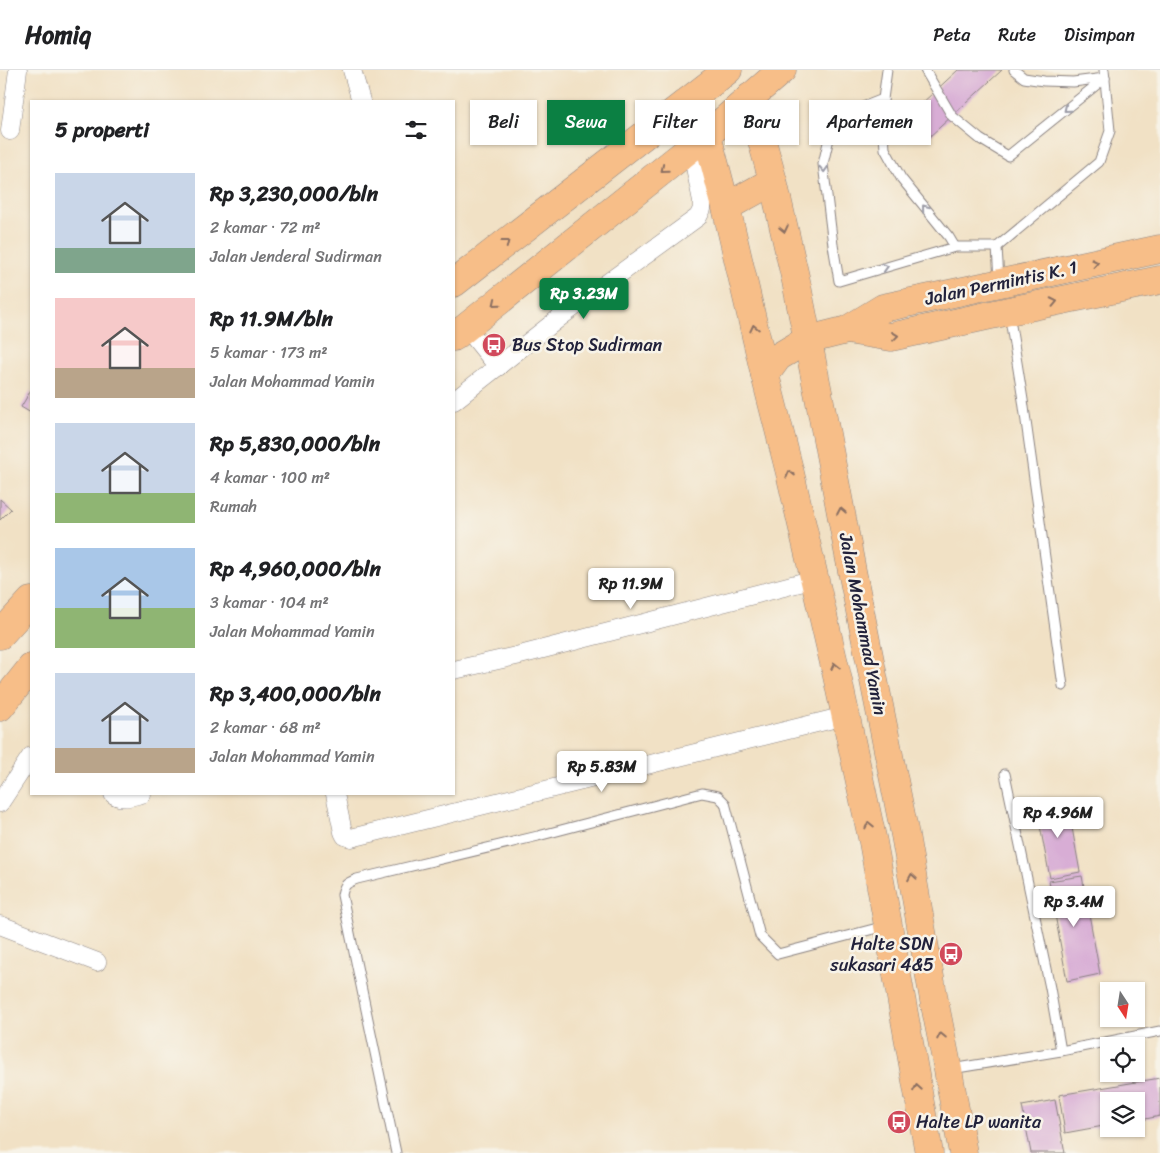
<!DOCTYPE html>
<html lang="id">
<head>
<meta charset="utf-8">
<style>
	body { margin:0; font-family:Sriracha,sans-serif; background:#f2f2f2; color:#202124; height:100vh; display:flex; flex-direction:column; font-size:19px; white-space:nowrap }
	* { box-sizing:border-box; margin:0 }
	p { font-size:16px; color:#757577 }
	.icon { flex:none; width:28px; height:28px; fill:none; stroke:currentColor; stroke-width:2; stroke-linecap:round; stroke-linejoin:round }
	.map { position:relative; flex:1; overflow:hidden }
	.sheet { position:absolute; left:30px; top:30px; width:425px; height:695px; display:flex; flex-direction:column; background:#fff; border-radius:0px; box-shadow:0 1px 4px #0004 }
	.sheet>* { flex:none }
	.top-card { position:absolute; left:470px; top:30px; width:475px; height:45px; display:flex; gap:10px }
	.needle { width:32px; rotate:168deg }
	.tools { position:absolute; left:1100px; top:912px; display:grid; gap:10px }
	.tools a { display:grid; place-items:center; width:45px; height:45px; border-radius:0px; background:#fff; box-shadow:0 1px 4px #0004; font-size:25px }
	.price { position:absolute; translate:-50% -42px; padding:0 11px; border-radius:5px; background:#fff; color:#222; font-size:16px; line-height:32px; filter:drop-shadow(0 1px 2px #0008) }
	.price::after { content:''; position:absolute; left:50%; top:30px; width:15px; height:11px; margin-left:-8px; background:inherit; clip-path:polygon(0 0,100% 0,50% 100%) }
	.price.current { background:#0b8043; color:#fff }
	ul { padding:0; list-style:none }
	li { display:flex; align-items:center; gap:15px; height:125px; padding:0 25px }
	li span { display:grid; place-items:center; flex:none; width:140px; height:100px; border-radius:0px; color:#555 }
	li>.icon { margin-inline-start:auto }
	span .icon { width:60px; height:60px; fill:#fffc; stroke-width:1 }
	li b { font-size:21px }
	h2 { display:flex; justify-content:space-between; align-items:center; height:60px; padding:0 25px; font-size:21px }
	.chip { padding:0 18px; border-radius:0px; background:#fff; box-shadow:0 1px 4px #0004; font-size:18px; line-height:45px }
	.chip.current { background:#0b8043; color:#fff }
	header { display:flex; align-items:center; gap:30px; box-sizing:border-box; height:70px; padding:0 25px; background:#fff; border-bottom:1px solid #e0e0e0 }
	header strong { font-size:24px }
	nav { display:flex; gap:28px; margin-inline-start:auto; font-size:18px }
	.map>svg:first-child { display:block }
	.building { fill:#d8add5 }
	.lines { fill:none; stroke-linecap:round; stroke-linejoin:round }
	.lane-casing { stroke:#8a8280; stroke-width:11 }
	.street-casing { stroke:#8a8280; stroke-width:19 }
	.primary-casing { stroke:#8a8280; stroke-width:29 }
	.lane { stroke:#fff; stroke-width:9 }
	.street { stroke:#fff; stroke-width:18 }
	.primary { stroke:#f7be88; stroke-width:28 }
	.oneway { stroke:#9c9ca7 }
	.oneway2 { stroke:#8c7062 }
	.labels { text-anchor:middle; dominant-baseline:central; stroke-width:5; stroke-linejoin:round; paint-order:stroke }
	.street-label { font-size:18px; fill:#22223b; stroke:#f7f3e8 }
	.poi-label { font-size:18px; fill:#22223b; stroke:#f7f3e8; text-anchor:start }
</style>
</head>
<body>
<header>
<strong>Homiq</strong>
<nav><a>Peta</a><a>Rute</a><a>Disimpan</a></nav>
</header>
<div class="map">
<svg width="1160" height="1083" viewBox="0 0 1160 1083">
	<rect width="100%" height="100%" fill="#f7f3e8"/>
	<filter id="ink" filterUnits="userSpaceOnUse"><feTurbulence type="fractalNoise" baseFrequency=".02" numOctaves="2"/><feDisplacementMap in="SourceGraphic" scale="10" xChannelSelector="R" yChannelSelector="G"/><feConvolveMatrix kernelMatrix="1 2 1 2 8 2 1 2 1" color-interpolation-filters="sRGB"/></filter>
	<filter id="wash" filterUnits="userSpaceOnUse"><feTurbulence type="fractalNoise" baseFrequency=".0096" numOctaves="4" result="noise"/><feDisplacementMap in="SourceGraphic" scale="20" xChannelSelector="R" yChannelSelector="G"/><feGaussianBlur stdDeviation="1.12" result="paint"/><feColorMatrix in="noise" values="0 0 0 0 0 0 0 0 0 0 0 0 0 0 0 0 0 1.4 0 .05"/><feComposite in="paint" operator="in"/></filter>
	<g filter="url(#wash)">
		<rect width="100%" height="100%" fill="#f1e1c5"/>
		<g id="blocks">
			<g class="building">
				<polygon points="958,0 1002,0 928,68 908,46"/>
				<polygon points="31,320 31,343 21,337"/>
				<polygon points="0,429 11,439 0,450"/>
				<polygon points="1067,730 1080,802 1050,808 1036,735"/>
				<polygon points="1082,806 1100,904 1067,911 1049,811"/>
				<polygon points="1160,1008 1160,1046 1136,1051 1136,1031 1109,1031 1109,1055 1065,1063 1059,1025"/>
				<polygon points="1055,1030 1065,1083 1031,1083 1022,1036"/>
			</g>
		</g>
	</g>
	<g filter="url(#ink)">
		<use href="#blocks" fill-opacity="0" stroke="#8a8280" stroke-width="1"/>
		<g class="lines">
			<g class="lane-casing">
				<g id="lane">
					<polyline points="887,0 883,29 883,51 885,79 901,108 949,167 955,177"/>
					<polyline points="925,0 952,46 980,69 1008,86 1105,8"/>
					<polyline points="1014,0 1024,8 1044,11 1073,12 1105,8"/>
					<polyline points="883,29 845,44 830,64 823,94 833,175 839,211 955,177 997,177"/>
					<polyline points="999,210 997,177 1099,92 1110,61 1104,0"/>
					<polyline points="1009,243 1023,330 1063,616"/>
					<polyline points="1061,981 1160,961"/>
					<polyline points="951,999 1061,981 1050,918 1005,704"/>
					<path d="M396,1083L342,825C344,814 347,813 357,809L538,766L702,723L718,726L725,733L760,866L778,884L885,856"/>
				</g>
			</g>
			<g class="street-casing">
				<g id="street">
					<polyline points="352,0 361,31"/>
					<polyline points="10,61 18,0"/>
					<polyline points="466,257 498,297"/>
					<polyline points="454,331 563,245 698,147 702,139 702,131 691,78"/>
					<polyline points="454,600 516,586 815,509"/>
					<path d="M113,724C121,731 132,726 142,724"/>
					<polyline points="335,724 343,762 345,766 351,768 845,646"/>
					<polyline points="0,733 31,686"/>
					<polyline points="0,855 97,892"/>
				</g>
			</g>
			<g class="primary-casing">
				<g id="primary">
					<polyline points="750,27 773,111 796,211 819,327 852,501 905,765 934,930 948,1000 963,1083"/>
					<polyline points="707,65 726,137 765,305 790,403 837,606 873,772 929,1083"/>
					<polyline points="726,137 773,111"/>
					<polyline points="454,213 728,0"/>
					<polyline points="847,260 891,267 1009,241 1160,210"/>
					<polyline points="454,267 707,65 782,0"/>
					<polyline points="765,305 778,287 807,270 847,260 883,238 1160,179"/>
					<polyline points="0,565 31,531"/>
					<polyline points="0,637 31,598"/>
				</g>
			</g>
			<use href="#lane" class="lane"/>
			<use href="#street" class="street"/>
			<use href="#primary" class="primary"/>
		</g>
		<defs><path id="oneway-chevron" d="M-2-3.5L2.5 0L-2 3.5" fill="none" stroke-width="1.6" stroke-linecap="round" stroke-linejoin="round" transform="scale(1.25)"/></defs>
		<g class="oneway">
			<use href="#oneway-chevron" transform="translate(1067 39) rotate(141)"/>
			<use href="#oneway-chevron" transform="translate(824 99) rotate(87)"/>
			<use href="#oneway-chevron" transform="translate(925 138) rotate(-129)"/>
			<use href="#oneway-chevron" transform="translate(885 197) rotate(-17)"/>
		</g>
		<g class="oneway2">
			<use href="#oneway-chevron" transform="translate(664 99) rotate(141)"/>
			<use href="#oneway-chevron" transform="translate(784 159) rotate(77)"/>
			<use href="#oneway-chevron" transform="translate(506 173) rotate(-38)"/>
			<use href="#oneway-chevron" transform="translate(1095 193) rotate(-12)"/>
			<use href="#oneway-chevron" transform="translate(1054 232) rotate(-12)"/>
			<use href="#oneway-chevron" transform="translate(496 233) rotate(141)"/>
			<use href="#oneway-chevron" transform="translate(754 258) rotate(-103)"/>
			<use href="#oneway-chevron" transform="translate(895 266) rotate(-7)"/>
			<use href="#oneway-chevron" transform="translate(790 404) rotate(-104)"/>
			<use href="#oneway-chevron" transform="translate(841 441) rotate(-101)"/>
			<use href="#oneway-chevron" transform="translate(835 596) rotate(-103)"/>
			<use href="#oneway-chevron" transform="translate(869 755) rotate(-103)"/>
			<use href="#oneway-chevron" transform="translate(912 807) rotate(-100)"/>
			<use href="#oneway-chevron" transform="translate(941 966) rotate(-102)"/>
			<use href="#oneway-chevron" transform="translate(917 1018) rotate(-100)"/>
		</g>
	</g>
	<defs>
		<g id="bus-disc" transform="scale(1.25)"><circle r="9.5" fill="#d1495b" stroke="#f7f3e8"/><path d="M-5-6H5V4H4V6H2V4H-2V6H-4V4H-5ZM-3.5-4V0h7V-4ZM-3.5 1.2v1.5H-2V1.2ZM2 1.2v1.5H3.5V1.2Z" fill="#fff"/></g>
	</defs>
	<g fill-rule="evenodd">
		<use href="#bus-disc" x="494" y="275"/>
		<use href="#bus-disc" x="951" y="884"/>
		<use href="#bus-disc" x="899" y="1052"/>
	</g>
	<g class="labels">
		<g class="street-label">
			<text transform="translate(1001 213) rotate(-12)">Jalan Permintis K. 1</text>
			<text transform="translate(863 554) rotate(79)">Jalan Mohammad Yamin</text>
		</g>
		<g class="poi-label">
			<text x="512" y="275">Bus Stop Sudirman</text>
			<text x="934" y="874" text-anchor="end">Halte SDN<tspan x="934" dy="21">sukasari 4&amp;5</tspan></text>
			<text x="916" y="1052">Halte LP wanita</text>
		</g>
	</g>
</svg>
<div class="tools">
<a><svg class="needle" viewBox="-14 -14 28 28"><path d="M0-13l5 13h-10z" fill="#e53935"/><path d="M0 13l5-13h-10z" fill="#757577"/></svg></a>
<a><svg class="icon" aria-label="locate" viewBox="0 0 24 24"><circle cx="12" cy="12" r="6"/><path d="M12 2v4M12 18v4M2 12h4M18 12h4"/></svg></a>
<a><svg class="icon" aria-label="layers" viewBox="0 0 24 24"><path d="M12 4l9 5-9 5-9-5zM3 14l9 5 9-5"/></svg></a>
</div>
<b class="price current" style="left:584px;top:250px">Rp 3.23M</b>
<b class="price" style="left:631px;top:540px">Rp 11.9M</b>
<b class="price" style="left:602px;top:723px">Rp 5.83M</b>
<b class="price" style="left:1058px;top:769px">Rp 4.96M</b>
<b class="price" style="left:1074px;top:858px">Rp 3.4M</b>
<div class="top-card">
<a class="chip">Beli</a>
<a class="chip current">Sewa</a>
<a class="chip">Filter</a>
<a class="chip">Baru</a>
<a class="chip">Apartemen</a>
</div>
<section class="sheet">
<h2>5 properti<svg class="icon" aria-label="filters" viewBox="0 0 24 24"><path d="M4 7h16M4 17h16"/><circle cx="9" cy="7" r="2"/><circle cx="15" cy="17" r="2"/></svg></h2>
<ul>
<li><span style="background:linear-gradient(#c9d6e8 75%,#7fa58c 0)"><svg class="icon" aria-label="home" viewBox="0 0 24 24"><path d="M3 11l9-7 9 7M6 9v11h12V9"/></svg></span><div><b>Rp 3,230,000/bln</b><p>2 kamar · 72 m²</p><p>Jalan Jenderal Sudirman</p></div></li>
<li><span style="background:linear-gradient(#f6c9c9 70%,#b9a48a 0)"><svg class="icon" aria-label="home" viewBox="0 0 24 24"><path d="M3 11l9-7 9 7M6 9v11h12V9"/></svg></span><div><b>Rp 11.9M/bln</b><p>5 kamar · 173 m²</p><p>Jalan Mohammad Yamin</p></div></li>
<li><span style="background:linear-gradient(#c9d6e8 70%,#8fb573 0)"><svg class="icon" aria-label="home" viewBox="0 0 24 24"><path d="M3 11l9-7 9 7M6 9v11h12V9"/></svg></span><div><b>Rp 5,830,000/bln</b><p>4 kamar · 100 m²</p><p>Rumah</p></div></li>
<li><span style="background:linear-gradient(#a9c7e8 60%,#8fb573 0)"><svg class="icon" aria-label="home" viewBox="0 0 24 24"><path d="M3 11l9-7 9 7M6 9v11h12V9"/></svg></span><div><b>Rp 4,960,000/bln</b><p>3 kamar · 104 m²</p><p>Jalan Mohammad Yamin</p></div></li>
<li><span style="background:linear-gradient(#c9d6e8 75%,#b9a48a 0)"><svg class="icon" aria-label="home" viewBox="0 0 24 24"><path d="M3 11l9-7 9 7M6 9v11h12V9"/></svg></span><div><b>Rp 3,400,000/bln</b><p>2 kamar · 68 m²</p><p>Jalan Mohammad Yamin</p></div></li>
</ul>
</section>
</div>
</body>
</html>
